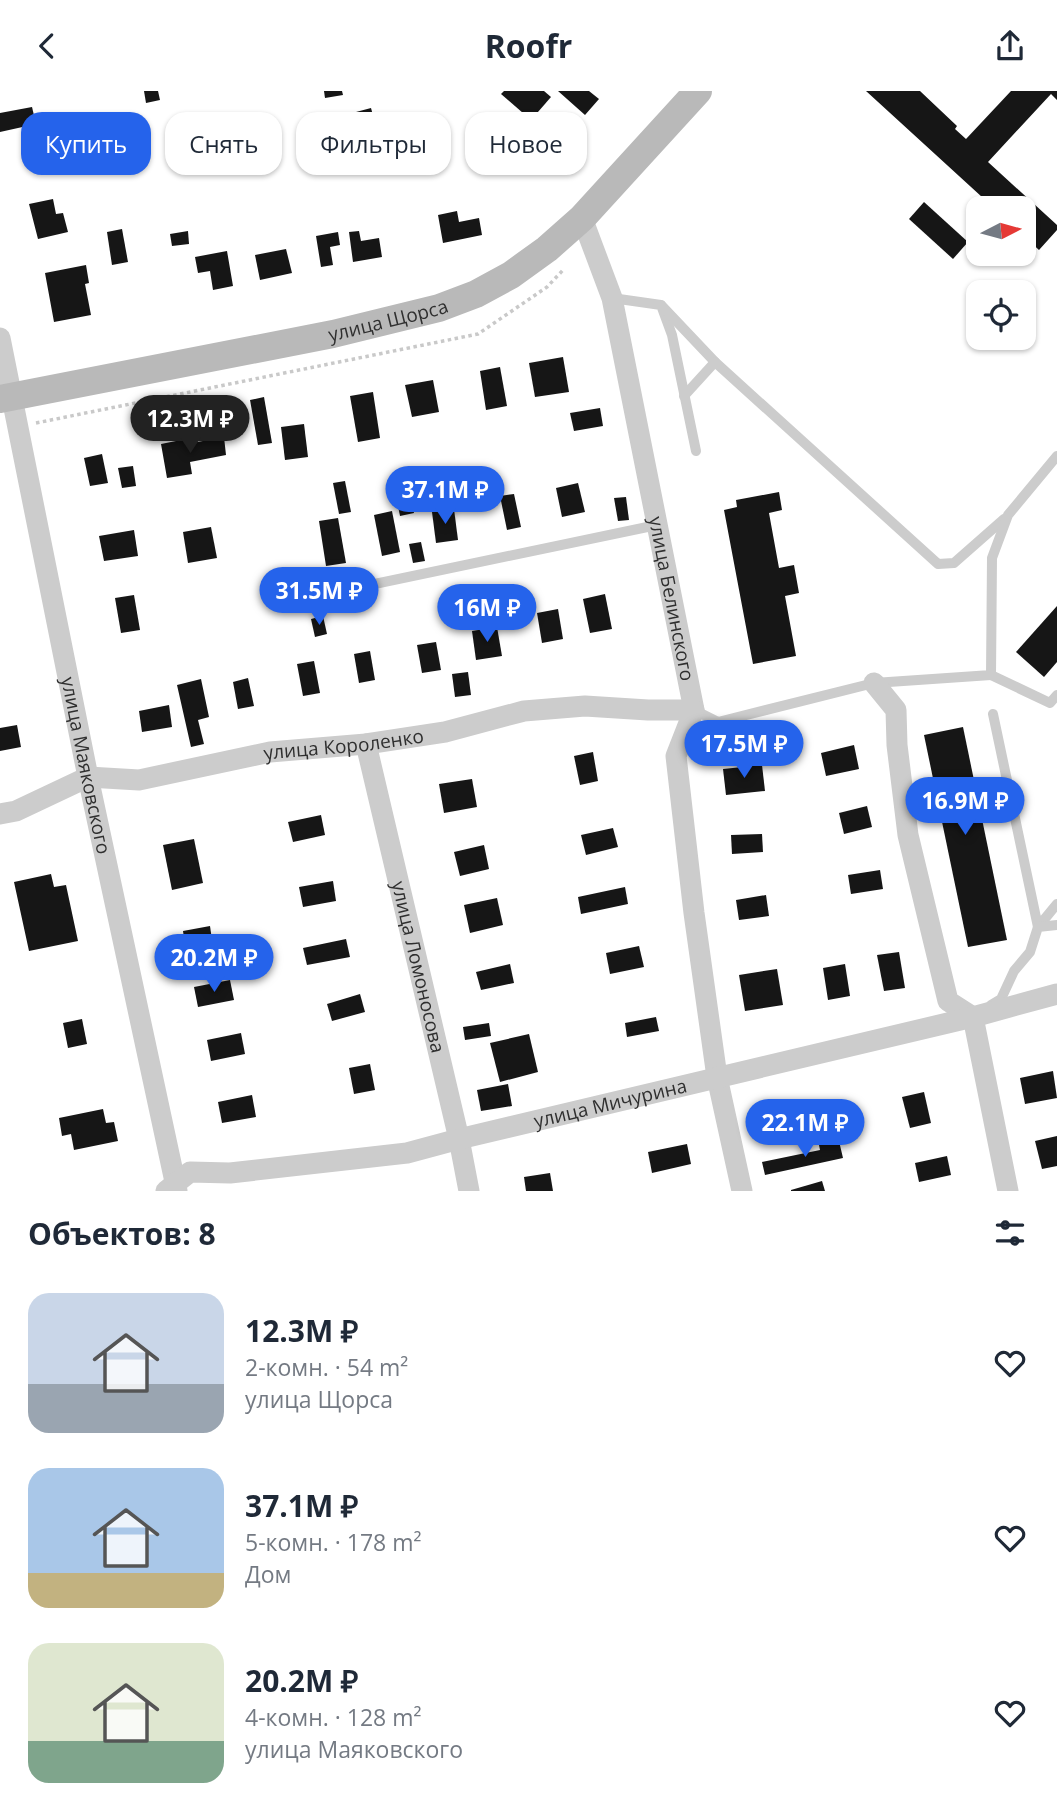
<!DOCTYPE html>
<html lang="ru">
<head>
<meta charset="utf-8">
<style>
	body { margin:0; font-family:"Open Sans",sans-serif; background:#f2f2f3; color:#1f2937; height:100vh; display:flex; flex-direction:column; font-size:26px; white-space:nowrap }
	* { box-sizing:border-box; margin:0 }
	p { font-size:23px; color:#747a83 }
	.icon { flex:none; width:38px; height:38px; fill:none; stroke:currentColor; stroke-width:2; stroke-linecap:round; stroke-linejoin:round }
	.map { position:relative; height:1100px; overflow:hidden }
	.panel { display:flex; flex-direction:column; background:#fff; flex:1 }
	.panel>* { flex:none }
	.guide { position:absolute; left:21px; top:21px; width:700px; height:63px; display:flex; gap:14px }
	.needle { width:46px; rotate:84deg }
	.tools { position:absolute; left:966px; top:105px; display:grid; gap:14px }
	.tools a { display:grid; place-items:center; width:70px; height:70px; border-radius:14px; background:#fff; box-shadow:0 2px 5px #0004; font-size:35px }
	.price { position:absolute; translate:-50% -60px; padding:0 16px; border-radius:24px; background:#2563eb; color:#fff; font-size:23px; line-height:46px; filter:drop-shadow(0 2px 4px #0008) }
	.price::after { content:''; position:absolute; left:50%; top:42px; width:21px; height:16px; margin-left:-10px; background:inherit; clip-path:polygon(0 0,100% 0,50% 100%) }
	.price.selected { background:#222; color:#fff }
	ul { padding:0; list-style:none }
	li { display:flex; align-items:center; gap:21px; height:175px; padding:0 28px }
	li span { display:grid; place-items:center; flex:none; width:196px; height:140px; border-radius:21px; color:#555 }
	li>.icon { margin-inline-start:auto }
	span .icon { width:84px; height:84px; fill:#fffc; stroke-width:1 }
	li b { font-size:30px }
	h2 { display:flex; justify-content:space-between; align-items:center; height:84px; padding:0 28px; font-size:30px }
	.chip { padding:0 24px; border-radius:21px; background:#fff; box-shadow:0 2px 5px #0004; font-size:24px; line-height:63px }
	.chip.selected { background:#2563eb; color:#fff }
	header { display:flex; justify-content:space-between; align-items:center; height:91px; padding:0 28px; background:#fff; font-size:32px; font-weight:700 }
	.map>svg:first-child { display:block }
	.building { fill:#161616 }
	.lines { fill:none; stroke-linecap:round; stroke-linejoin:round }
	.path { stroke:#c9c9c9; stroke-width:3.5; stroke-dasharray:3.5 3.5; stroke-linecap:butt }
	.service { stroke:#ccc; stroke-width:10 }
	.minor { stroke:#ccc; stroke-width:21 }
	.secondary { stroke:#b9b9b9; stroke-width:28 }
	.labels { text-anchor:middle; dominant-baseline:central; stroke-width:7; stroke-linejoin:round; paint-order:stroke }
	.street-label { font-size:19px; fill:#2f2f2f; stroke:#fff }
</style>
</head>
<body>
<header><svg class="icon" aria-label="back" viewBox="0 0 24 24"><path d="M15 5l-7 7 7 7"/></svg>Roofr<svg class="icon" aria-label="share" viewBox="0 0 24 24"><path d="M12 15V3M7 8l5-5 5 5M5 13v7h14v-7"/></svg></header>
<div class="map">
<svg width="1057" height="1100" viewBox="0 0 1057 1100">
	<rect width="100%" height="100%" fill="#fff"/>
	<g class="building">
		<polygon points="144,0 158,0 160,9 146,12"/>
		<polygon points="324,0 342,0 343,4 325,7"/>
		<polygon points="504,0 544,0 551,6 531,29 501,3"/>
		<polygon points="558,0 589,0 599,8 585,24"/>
		<polygon points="866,0 920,0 957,35 955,38 966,48 1011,0 1057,0 1057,9 1051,3 988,71 1057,134 1057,139 1039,159 1024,145 1024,117 994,117"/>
		<polygon points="32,16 36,33 0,41 0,22"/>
		<polygon points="371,17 375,32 360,36 356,21"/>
		<polygon points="347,23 350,37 330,41 327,27"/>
		<polygon points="496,38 519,61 496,84 473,61"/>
		<polygon points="542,38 548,44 540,52 533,45"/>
		<polygon points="53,108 56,123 63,122 68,141 38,148 29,113"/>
		<polygon points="924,111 968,151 953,168 909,128"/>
		<polygon points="457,120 459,131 479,127 482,144 443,152 438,124"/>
		<polygon points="122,138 128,171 112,174 107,141"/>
		<polygon points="188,140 189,153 172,155 170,143"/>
		<polygon points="359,140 361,150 379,147 382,166 353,171 349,141"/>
		<polygon points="338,141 340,154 330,156 333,174 321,176 316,145"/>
		<polygon points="286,158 292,182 260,189 255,164"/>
		<polygon points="227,160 233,195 213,199 210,180 198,182 195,166"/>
		<polygon points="86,174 89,192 85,193 91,224 54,231 45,182"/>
		<polygon points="563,266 569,301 535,306 529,272"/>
		<polygon points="500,276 507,315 486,319 480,280"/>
		<polygon points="433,289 439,321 412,326 405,294"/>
		<polygon points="373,301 380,347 358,351 350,305"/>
		<polygon points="264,306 272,352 258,354 250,309"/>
		<polygon points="600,317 603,335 574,340 570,322"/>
		<polygon points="304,333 308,366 285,369 281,336"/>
		<polygon points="224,346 226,364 190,371 192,383 167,387 161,353 186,348 187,353"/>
		<polygon points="102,363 108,392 90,395 84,367"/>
		<polygon points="133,375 136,395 122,397 118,377"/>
		<polygon points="345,390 351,421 339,423 333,392"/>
		<polygon points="408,392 414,422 400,425 394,395"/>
		<polygon points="578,392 585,421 562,426 556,397"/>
		<polygon points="779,401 782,419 769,422 779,477 794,474 799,502 785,505 796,565 753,573 724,419 737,416 736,409"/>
		<polygon points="514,403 521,436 507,439 500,405"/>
		<polygon points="626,406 629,429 618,430 614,407"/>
		<polygon points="454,418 458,449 436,452 432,421"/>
		<polygon points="392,420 400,461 382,465 374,424"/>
		<polygon points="338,427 346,472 326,475 319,430"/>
		<polygon points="211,436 217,467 188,472 183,441"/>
		<polygon points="134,439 138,465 104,470 99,445"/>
		<polygon points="421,451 425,470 413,472 409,453"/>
		<polygon points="605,503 612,538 590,542 583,508"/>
		<polygon points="134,504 140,539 121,542 115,507"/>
		<polygon points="516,508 520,530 505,533 501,510"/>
		<polygon points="1057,515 1057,571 1044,586 1016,561"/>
		<polygon points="558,518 563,548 542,552 537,522"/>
		<polygon points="323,525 327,543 315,546 311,528"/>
		<polygon points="497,536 502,565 476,569 472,540"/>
		<polygon points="436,551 441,579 422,582 417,554"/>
		<polygon points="370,560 375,589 359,592 354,563"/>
		<polygon points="314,570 320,602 303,605 297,573"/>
		<polygon points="468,581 471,604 455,606 452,583"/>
		<polygon points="248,587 254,615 238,618 233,591"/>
		<polygon points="201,588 209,626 198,629 204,653 191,656 177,594"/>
		<polygon points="169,614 172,636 142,641 139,620"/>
		<polygon points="17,634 21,656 0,660 0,637"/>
		<polygon points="963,636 1007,849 968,856 924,644"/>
		<polygon points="854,654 859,678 826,685 821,662"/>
		<polygon points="593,661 598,690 580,694 574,665"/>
		<polygon points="762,674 765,700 726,704 723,678"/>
		<polygon points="472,688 477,716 444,722 439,693"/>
		<polygon points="867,715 872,736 844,743 839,722"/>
		<polygon points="321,724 325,744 293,751 288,731"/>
		<polygon points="613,737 618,756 586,764 581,744"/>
		<polygon points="762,743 763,761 732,763 731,744"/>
		<polygon points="194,748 203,792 172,799 163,754"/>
		<polygon points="484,754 489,778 460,785 454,761"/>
		<polygon points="880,779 883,798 851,803 848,784"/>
		<polygon points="51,783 54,796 66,794 78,850 29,860 14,791"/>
		<polygon points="333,790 336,810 303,816 299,796"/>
		<polygon points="625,796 628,813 581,823 578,806"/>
		<polygon points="766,804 769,825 739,829 736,809"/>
		<polygon points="497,807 503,834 470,842 464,814"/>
		<polygon points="210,835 213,856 186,860 183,840"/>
		<polygon points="346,848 350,866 307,874 303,857"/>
		<polygon points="639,855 644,876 610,883 606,862"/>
		<polygon points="899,861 905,897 884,900 877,864"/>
		<polygon points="510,873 514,892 481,899 476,881"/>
		<polygon points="845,873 850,905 828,909 823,877"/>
		<polygon points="777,878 783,914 745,920 739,884"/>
		<polygon points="230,889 234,909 198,916 194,896"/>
		<polygon points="360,903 365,921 332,930 327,913"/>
		<polygon points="656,926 659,940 627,946 625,932"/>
		<polygon points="82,928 87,953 68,957 63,932"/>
		<polygon points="489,932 491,945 465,949 463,936"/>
		<polygon points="241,942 245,963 211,970 207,949"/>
		<polygon points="529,943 538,981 500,991 490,952"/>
		<polygon points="370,973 375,999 354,1003 349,977"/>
		<polygon points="1053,980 1057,1007 1025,1013 1020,987"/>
		<polygon points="508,993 512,1015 481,1020 477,999"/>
		<polygon points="924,1001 931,1032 910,1037 902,1006"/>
		<polygon points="252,1004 256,1026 222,1032 218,1011"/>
		<polygon points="103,1018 106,1032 114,1031 118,1050 74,1059 71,1043 62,1045 59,1027"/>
		<polygon points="810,1027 814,1044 778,1052 775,1035"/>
		<polygon points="1057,1045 1057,1075 1042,1078 1035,1050"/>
		<polygon points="839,1050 843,1067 765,1084 762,1071 820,1059 819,1054"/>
		<polygon points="687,1053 691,1073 652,1082 648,1061"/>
		<polygon points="947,1065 951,1084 919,1091 915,1072"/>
		<polygon points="550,1082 553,1100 526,1100 524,1086"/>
		<polygon points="822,1090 825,1100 791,1100 791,1099"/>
	</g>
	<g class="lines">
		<polyline class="path" points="36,332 478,243 547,196 564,178"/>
		<g class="service">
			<polyline points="612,207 661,214 672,244 696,360"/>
			<polyline points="661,214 715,271 938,473 954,472 1004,428"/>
			<polyline points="684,305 715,271"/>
			<polyline points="303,508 657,434"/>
			<polyline points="991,584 1050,612 1057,604"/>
			<polyline points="694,619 718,631 874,592 991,584 992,467 1008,424 1057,365"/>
			<polyline points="993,623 1038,836 1057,813"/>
			<polyline points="991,914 1001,908 1014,880 1030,861 1038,836 1057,834"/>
		</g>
		<g class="minor">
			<path id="s1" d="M582,127L612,207L694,619L676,665L694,822L717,986L742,1100"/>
			<path id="s2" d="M0,247L88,686L177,1100"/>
			<polyline points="874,592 896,619 897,654 908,744 948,910 973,926 1008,1100"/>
			<path id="s3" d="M366,653L459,1048L469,1100"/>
			<path id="s4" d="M0,723L16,720L88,686L139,689L270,661L366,653L445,641L524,620L585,615L648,619H694"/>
			<path id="s5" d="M166,1100L190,1081L230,1082L407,1062L459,1048L973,926L1057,903"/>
		</g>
		<path class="secondary" id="s6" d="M0,308L333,243L439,217L476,203L511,184L547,158L582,127L698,0"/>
	</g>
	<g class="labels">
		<g class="street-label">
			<text stroke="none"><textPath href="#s6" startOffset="396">улица Щорса</textPath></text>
			<text stroke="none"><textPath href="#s1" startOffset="392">улица Белинского</textPath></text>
			<text stroke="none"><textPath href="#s4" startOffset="355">улица Короленко</textPath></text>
			<text stroke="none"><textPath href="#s2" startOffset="436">улица Маяковского</textPath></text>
			<text stroke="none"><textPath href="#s3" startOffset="229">улица Ломоносова</textPath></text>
			<text stroke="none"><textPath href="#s5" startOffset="458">улица Мичурина</textPath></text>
		</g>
	</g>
</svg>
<div class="tools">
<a><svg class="needle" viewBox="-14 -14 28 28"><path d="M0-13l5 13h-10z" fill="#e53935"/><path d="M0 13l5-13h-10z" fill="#747a83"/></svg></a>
<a><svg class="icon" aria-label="locate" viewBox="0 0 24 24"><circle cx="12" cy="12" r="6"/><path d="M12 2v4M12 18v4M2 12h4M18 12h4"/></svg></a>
</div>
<b class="price selected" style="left:190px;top:364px">12.3M ₽</b>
<b class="price" style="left:445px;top:435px">37.1M ₽</b>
<b class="price" style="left:319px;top:536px">31.5M ₽</b>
<b class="price" style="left:487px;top:553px">16M ₽</b>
<b class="price" style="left:744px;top:689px">17.5M ₽</b>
<b class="price" style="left:965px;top:746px">16.9M ₽</b>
<b class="price" style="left:214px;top:903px">20.2M ₽</b>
<b class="price" style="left:805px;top:1068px">22.1M ₽</b>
<div class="guide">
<a class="chip selected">Купить</a>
<a class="chip">Снять</a>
<a class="chip">Фильтры</a>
<a class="chip">Новое</a>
</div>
</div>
<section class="panel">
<h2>Объектов: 8<svg class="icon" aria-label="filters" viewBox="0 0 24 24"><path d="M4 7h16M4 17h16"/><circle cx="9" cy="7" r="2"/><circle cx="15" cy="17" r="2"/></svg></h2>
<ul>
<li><span style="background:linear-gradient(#c9d6e8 65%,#9aa5b1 0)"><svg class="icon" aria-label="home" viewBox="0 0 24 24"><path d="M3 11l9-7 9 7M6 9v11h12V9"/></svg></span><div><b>12.3M ₽</b><p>2-комн. · 54 m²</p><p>улица Щорса</p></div><svg class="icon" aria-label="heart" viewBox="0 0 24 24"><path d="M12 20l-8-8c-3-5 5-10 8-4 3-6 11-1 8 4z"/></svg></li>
<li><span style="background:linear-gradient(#a9c7e8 75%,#c2b280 0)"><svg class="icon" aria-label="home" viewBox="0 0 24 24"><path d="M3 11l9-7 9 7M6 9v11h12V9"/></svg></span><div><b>37.1M ₽</b><p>5-комн. · 178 m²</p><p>Дом</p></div><svg class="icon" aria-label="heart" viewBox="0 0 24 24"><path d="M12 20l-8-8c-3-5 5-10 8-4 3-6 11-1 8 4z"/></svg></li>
<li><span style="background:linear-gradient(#dfe7d0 70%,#7fa58c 0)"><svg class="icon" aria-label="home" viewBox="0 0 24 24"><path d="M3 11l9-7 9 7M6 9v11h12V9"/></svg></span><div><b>20.2M ₽</b><p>4-комн. · 128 m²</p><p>улица Маяковского</p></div><svg class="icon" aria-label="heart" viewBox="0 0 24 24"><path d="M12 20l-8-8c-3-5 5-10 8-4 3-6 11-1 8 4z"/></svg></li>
</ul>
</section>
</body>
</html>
